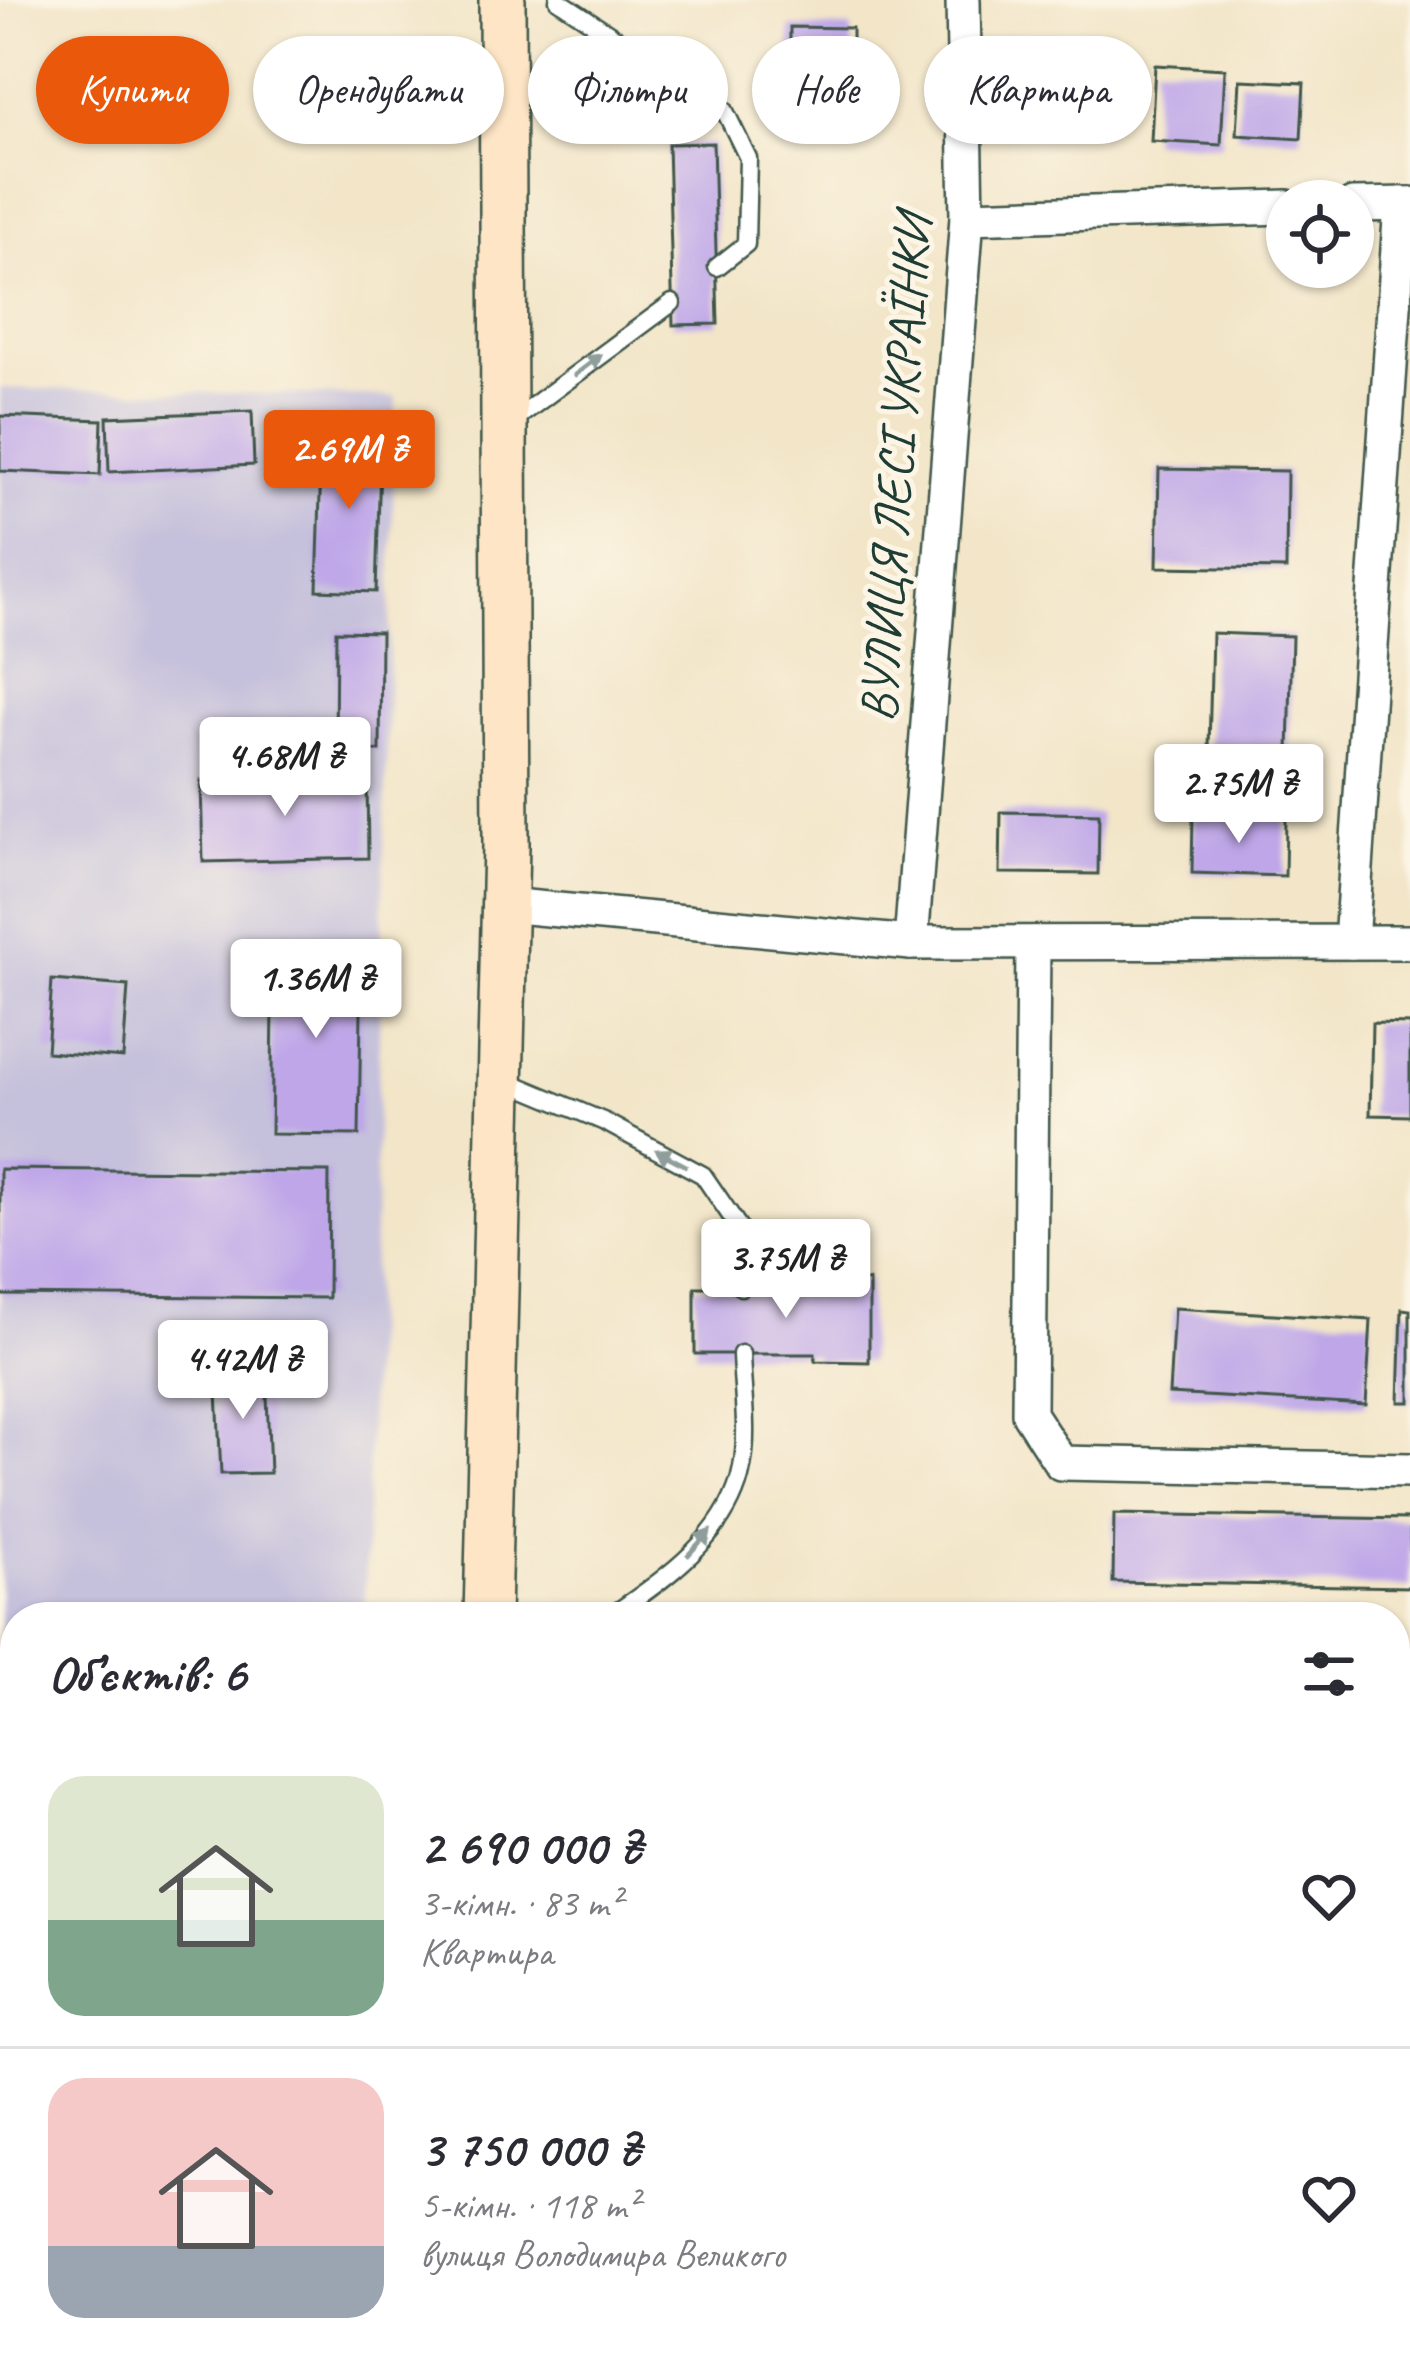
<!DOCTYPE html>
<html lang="uk">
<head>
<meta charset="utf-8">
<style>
	body { margin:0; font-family:Caveat,sans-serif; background:#f2f2f3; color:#2b2b33; height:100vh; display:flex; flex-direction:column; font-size:45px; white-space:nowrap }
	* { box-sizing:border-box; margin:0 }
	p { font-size:39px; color:#7c7c81 }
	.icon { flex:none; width:66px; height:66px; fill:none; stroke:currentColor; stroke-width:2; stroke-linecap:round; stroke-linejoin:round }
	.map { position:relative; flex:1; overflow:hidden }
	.sheet { position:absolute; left:0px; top:1602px; width:1410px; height:768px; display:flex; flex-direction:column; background:#fff; border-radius:48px 48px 0 0; box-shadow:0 3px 9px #0004 }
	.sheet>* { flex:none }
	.banner { position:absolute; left:36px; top:36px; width:1338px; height:108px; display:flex; gap:24px }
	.tools { position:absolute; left:1266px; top:180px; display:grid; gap:24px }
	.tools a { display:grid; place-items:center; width:108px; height:108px; border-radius:50%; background:#fff; box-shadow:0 3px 9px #0004; font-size:60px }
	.price { position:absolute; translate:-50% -102px; padding:0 27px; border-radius:12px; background:#fff; color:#222; font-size:39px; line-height:78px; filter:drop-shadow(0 3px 6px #0008) }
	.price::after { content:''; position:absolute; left:50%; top:72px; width:36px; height:27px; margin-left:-18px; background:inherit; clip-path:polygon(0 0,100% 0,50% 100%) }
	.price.selected { background:#ea580c; color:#fff }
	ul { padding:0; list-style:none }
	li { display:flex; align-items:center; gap:36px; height:300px; padding:0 48px }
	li+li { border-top:3px solid #e1e1e2 }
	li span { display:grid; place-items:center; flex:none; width:336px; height:240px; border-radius:36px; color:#555 }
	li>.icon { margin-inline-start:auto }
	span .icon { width:144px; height:144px; fill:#fffc; stroke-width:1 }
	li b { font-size:51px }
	h2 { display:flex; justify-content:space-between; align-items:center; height:144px; padding:0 48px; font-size:51px }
	.chip { padding:0 42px; border-radius:54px; background:#fff; box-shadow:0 3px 9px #0004; font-size:42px; line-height:108px }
	.chip.selected { background:#ea580c; color:#fff }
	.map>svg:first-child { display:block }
	.industrial { fill:#c5c0db }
	.water { fill:#5aa9d4; stroke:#3c7384; stroke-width:3 }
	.building { fill:#bea6e8 }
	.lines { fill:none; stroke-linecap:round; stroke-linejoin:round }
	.service-casing { stroke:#3f564a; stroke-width:21 }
	.minor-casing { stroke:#3f564a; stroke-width:38 }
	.secondary-casing { stroke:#3f564a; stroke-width:50 }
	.service { stroke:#fff; stroke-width:16 }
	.minor { stroke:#fff; stroke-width:33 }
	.secondary { stroke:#fde5c5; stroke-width:45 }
	.oneway { fill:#8f9e9a }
	.labels { text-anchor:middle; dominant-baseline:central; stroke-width:10; stroke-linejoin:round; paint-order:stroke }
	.street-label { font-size:51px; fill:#1f3d34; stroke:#fcf5e5 }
</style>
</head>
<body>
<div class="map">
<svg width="1410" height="2370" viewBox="0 0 1410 2370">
	<rect width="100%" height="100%" fill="#fcf5e5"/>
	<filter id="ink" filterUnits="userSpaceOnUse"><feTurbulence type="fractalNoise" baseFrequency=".00833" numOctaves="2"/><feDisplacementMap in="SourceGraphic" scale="24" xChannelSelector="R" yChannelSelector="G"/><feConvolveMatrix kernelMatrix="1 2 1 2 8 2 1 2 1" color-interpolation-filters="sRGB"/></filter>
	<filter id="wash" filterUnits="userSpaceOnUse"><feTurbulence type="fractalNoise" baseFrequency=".004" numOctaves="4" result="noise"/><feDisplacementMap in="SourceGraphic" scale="48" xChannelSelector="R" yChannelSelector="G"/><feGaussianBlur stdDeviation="2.7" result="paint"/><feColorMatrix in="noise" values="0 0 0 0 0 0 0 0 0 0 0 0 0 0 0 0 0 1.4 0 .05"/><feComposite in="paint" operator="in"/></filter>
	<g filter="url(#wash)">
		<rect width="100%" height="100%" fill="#f2e5c8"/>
		<g class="industrial">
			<polygon points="0,388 396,397 364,1617 15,1617 15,2099 0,2099"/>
			<polygon points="1410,2090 1410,2370 542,2370 542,2355 1395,2355 1395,2092"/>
		</g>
		<polygon class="water" points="147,2355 248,2355 247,2370 161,2370"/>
		<g id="blocks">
			<g class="building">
				<polygon points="790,27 852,28 852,112 790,111"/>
				<polygon points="1155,65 1225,69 1221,145 1151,141"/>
				<polygon points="1240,80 1304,83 1301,139 1237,135"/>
				<polygon points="713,143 718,324 673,325 668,144"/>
				<polygon points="252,411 254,465 109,472 107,417"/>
				<polygon points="0,416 102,420 100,475 0,471"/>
				<polygon points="322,432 381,433 376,592 317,590"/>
				<polygon points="1159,469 1287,471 1286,569 1157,567"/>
				<polygon points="336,631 381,632 380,751 335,751"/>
				<polygon points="1212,633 1292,636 1289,752 1209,749"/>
				<polygon points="367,777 368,858 203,862 201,781"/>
				<polygon points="1001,812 1099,814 1098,874 1000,873"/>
				<polygon points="1193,815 1286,818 1285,876 1192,873"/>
				<polygon points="274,946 362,948 359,1135 271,1134"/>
				<polygon points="52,980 128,986 123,1058 47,1052"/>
				<polygon points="1372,1023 1410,1024 1410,1116 1370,1115"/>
				<polygon points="0,1169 329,1172 328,1298 0,1295"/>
				<polygon points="814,1280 869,1281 869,1362 815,1361 815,1354 695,1354 695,1287 815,1287"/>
				<polygon points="1174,1308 1371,1320 1366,1405 1169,1394"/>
				<polygon points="1402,1309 1410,1310 1410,1402 1399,1402"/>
				<polygon points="266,1370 270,1473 221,1474 216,1371"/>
				<polygon points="1114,1514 1410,1519 1410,1587 1113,1582"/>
				<polygon points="1410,2121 1410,2209 1395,2211 1395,2123"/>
				<polygon points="864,2363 941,2364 941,2370 864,2370"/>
			</g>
		</g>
	</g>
	<g filter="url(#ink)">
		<use href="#blocks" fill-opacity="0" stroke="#3f564a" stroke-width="3"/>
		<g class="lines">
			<g class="service-casing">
				<g id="service">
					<polyline points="558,0 724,109 748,158 746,244 717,267"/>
					<polyline points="510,423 672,303"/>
					<polyline points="507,1081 605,1122 703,1175 740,1229 741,1287"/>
					<path d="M609,1617C662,1582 730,1535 742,1467C749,1432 742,1390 741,1354"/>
					<polyline points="1395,2242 1410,2241"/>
				</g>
			</g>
			<g class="minor-casing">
				<g id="minor">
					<polyline points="1353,205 1410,204"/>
					<polyline points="967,217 1287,207"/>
					<polyline points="505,905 911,943 1410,942"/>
					<polyline points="1351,942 1401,204"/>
					<polyline points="911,943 967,217 963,0"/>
					<polyline points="1033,943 1029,1414 1061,1463 1410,1470"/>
					<polyline points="1395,2060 1410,2058"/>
				</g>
			</g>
			<g class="secondary-casing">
				<g id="secondary">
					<polyline points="487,1617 506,845 502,0"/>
					<polyline points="470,2370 470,2355"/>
				</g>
			</g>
			<use href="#service" class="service"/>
			<use href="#minor" class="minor"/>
			<use href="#secondary" class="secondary"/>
		</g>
		<defs><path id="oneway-solid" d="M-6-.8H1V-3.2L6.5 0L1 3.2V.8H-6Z" transform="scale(3)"/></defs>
		<g class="oneway">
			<use href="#oneway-solid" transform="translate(588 365) rotate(-37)"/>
			<use href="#oneway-solid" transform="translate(671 1158) rotate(-152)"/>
			<use href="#oneway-solid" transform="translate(699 1543) rotate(-48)"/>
		</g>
	</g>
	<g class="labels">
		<g class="street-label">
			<text transform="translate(895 468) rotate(-86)">ВУЛИЦЯ ЛЕСІ УКРАЇНКИ</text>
		</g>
	</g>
</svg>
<div class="tools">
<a><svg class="icon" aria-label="locate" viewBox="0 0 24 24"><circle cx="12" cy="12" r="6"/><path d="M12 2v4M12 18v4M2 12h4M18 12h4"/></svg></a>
</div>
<b class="price selected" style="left:349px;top:512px">2.69M ₴</b>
<b class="price" style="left:285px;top:819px">4.68M ₴</b>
<b class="price" style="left:1239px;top:846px">2.75M ₴</b>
<b class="price" style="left:316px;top:1041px">1.36M ₴</b>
<b class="price" style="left:786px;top:1321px">3.75M ₴</b>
<b class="price" style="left:243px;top:1422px">4.42M ₴</b>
<div class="banner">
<a class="chip selected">Купити</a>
<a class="chip">Орендувати</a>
<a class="chip">Фільтри</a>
<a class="chip">Нове</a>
<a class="chip">Квартира</a>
</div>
<section class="sheet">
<h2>Об’єктів: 6<svg class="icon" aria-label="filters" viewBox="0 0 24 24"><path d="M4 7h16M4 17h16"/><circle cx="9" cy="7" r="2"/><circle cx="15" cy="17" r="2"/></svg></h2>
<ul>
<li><span style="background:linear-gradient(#dfe7d0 60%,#7fa58c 0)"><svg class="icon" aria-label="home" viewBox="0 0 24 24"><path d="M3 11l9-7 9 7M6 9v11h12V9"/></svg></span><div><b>2 690 000 ₴</b><p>3-кімн. · 83 m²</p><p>Квартира</p></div><svg class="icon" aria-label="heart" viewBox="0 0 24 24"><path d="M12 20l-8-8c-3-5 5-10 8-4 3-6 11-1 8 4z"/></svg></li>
<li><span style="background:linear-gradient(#f6c9c9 70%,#9aa5b1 0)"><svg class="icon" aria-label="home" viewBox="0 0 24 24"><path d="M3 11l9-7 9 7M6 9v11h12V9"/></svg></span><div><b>3 750 000 ₴</b><p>5-кімн. · 118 m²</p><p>вулиця Володимира Великого</p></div><svg class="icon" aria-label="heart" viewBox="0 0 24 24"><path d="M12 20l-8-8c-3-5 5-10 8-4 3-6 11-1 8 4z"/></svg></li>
</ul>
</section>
</div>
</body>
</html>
